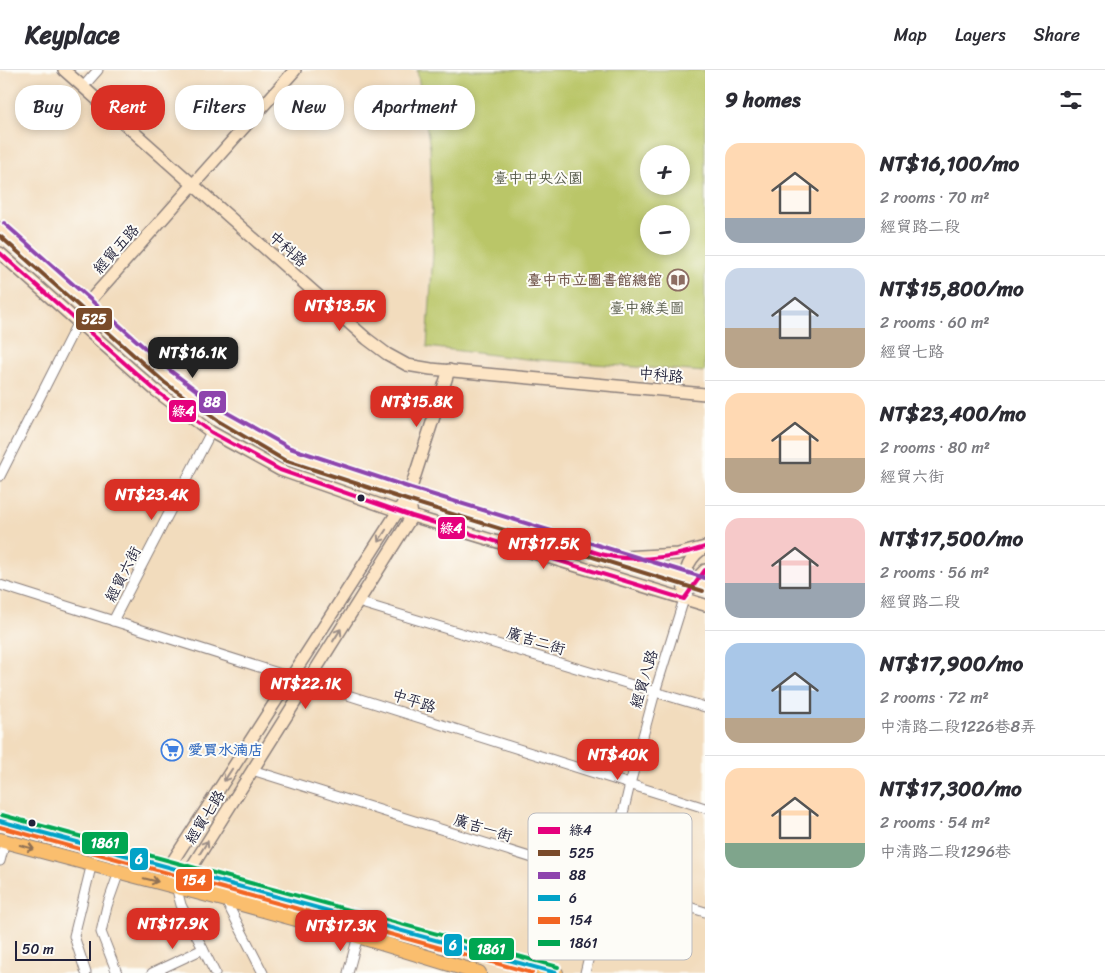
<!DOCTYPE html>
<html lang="en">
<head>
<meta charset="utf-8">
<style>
	body { margin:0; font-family:Sriracha,"LXGW WenKai TC",sans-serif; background:#f2f2f3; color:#2b2b33; height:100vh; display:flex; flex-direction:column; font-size:19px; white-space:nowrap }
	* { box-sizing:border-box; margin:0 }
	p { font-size:16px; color:#7c7c81 }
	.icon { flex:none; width:28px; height:28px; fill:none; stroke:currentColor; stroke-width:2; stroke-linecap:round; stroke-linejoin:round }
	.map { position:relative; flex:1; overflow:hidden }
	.side { display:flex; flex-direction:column; background:#fff; width:400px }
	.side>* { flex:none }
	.guide { position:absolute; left:15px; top:15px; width:475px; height:45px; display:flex; gap:10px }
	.buttons { position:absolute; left:640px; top:75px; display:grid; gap:10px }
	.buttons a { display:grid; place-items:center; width:50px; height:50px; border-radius:50%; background:#fff; box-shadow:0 2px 8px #0003; font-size:25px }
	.scale { position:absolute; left:15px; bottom:12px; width:76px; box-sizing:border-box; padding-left:5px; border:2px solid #22223b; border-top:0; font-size:14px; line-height:18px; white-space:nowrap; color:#22223b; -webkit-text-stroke:4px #fdfcf7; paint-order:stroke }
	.price { position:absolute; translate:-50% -42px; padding:0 11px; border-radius:10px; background:#d93025; color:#fff; font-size:16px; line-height:32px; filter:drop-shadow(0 1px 2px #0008) }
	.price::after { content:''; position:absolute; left:50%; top:30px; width:15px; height:11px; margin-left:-8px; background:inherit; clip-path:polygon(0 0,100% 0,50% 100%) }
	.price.selected { background:#222; color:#fff }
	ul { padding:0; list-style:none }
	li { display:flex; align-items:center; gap:15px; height:125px; padding:0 20px }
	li+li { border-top:1px solid #e1e1e2 }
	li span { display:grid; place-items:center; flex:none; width:140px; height:100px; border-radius:15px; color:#555 }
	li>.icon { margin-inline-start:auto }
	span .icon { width:60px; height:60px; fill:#fffc; stroke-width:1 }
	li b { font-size:21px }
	h2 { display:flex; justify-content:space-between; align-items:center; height:60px; padding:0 20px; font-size:21px }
	.pill { padding:0 18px; border-radius:20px; background:#fff; box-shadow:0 2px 8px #0003; font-size:18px; line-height:45px }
	.pill.selected { background:#d93025; color:#fff }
	header { display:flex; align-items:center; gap:30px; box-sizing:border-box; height:70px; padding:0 25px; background:#fff; border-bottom:1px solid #e1e1e2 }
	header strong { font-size:24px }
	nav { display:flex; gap:28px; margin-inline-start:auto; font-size:18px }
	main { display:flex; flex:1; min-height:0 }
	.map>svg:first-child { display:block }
	.green { fill:#bac668; stroke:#6e7452; fill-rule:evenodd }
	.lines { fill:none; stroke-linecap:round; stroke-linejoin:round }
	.street-casing { stroke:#8a7f7c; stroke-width:11 }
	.secondary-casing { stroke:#8a7f7c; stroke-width:14 }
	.primary-casing { stroke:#8a7f7c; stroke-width:16 }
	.street { stroke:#fff; stroke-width:9 }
	.secondary { stroke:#fde5c5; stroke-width:11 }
	.primary { stroke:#fabe6e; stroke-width:14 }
	.bus-1-casing { stroke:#fdfcf7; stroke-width:8 }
	.bus-2-casing { stroke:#fdfcf7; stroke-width:8 }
	.bus-3-casing { stroke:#fdfcf7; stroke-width:8 }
	.bus-4-casing { stroke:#fdfcf7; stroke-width:8 }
	.bus-5-casing { stroke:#fdfcf7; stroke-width:8 }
	.bus-6-casing { stroke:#fdfcf7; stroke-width:8 }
	.bus-1 { stroke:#e5007d; stroke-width:4 }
	.bus-2 { stroke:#7a4b2a; stroke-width:4 }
	.bus-3 { stroke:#8e44ad; stroke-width:4 }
	.bus-4 { stroke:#02a2c7; stroke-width:4 }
	.bus-5 { stroke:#f26522; stroke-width:4 }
	.bus-6 { stroke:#00a651; stroke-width:4 }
	.oneway { stroke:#9a8d87 }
	.oneway2 { stroke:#8e7054 }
	.bus-dot { fill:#22223b; stroke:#fdfcf7; stroke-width:2 }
	.labels { text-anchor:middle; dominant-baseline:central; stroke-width:4; stroke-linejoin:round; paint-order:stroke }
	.park-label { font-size:15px; fill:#575b4b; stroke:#fdfcf7 }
	.street-label { font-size:15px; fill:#22223b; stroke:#fdfcf7 }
	.education-label { font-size:15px; font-weight:bold; fill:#785e54; stroke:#fdfcf7; text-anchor:end }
	.shop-label { font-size:15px; font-weight:bold; fill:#366cbe; stroke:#fdfcf7; text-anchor:start }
	.key { fill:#fdfcf7; stroke:#bbbbbf; stroke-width:1 }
	.key-label { font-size:14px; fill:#22223b }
	.line-badge { stroke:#fdfcf7; stroke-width:2 }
	.badge-label { font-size:14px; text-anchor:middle; font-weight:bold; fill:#fff }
</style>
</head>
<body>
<header>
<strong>Keyplace</strong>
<nav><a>Map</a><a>Layers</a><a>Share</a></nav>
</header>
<main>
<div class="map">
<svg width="705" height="903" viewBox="0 0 705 903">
	<rect width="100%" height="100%" fill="#fdfcf7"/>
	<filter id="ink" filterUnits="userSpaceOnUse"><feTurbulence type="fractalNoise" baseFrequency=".02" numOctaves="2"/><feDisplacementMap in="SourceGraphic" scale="10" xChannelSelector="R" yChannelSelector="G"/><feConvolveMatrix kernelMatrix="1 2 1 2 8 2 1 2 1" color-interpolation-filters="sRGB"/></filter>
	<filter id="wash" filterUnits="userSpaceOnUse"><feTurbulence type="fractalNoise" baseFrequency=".0096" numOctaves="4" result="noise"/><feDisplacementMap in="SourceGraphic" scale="20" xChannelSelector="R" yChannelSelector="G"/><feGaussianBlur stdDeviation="1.12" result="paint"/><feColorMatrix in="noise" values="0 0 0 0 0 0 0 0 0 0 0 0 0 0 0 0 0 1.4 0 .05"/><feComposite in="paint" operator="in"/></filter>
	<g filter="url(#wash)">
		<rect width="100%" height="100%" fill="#f2dcbd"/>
		<path class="green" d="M417,0H705V302L526,289L427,277L433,183L430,78ZM649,84H681V116H649ZM649,144H681V176H649Z"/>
	</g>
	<g filter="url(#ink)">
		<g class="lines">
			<g class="street-casing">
				<g id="street">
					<polyline points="83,17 98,0"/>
					<polyline points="0,406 87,234"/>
					<polyline points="0,515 705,738"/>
					<polyline points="358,532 705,637"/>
					<polyline points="113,551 211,362"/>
					<polyline points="252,700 705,842"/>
					<polyline points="0,791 5,772"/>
					<polyline points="223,811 225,829 263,903"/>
					<polyline points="176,816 181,835 215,903"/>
					<polyline points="86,903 74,866 92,793"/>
					<polyline points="117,903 101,862 107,836 119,802"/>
					<polyline points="152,903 203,879"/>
					<polyline points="348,903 358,866"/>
					<polyline points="585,903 630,714 655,622 684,529"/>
				</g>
			</g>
			<g class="secondary-casing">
				<g id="secondary">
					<polyline points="64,0 367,269 387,284 407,295 431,299 705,324"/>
					<polyline points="0,158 168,307 221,346 287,384 409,424 705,515"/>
					<polyline points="0,183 155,320 211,362 280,400 412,446 705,535"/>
					<polyline points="87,234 295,0"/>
					<polyline points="409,424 412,446 188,803 176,816 169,797 409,424 449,300"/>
					<polyline points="623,487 678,484 705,477"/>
					<polyline points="693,517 700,505 705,500"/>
					<path d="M684,529C683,509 684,492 702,479"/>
				</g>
			</g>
			<g class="primary-casing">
				<g id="primary">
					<polyline points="0,751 556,903"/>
					<polyline points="0,770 238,833 358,866 479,903"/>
				</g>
			</g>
			<use href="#street" class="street"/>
			<use href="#secondary" class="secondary"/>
			<use href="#primary" class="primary"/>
			<g class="bus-1-casing">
				<g id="bus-1">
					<polyline points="0,183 155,320 211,362 280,400 412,446 684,529 705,500"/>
					<path d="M591,481C627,494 669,489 705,477"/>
				</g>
			</g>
			<g class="bus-2-casing">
				<polyline id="bus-2" points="0,166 164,312 218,351 284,390 407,430 703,521"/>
			</g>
			<g class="bus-3-casing">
				<polyline id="bus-3" points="4,153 172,302 224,341 290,378 411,418 705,508"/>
			</g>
			<g class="bus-4-casing">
				<polyline id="bus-4" points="0,751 556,903"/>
			</g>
			<g class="bus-5-casing">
				<polyline id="bus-5" points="0,757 532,903"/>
			</g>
			<g class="bus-6-casing">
				<polyline id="bus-6" points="2,745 558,897"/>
			</g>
			<use href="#bus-1" class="bus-1"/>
			<use href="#bus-2" class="bus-2"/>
			<use href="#bus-3" class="bus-3"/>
			<use href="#bus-4" class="bus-4"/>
			<use href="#bus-5" class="bus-5"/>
			<use href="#bus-6" class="bus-6"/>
		</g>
		<defs><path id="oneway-shaft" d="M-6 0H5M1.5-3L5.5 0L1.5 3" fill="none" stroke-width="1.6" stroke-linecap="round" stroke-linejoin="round" transform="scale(1.25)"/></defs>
		<g class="oneway">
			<use href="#oneway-shaft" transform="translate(382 466) rotate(123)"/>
			<use href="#oneway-shaft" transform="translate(337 565) rotate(-58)"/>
			<use href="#oneway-shaft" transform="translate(228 705) rotate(123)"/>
			<use href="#oneway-shaft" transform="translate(204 777) rotate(-58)"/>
		</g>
		<g class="oneway2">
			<use href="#oneway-shaft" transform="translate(27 777) rotate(15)"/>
			<use href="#oneway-shaft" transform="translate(151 810) rotate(14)"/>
		</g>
	</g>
	<defs>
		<g id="library-ring" transform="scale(1.125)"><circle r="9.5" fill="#fdfcf7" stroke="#8d6e63" stroke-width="1.5"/><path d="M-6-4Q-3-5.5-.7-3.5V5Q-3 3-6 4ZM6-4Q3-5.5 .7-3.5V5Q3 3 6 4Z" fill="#8d6e63"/></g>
		<g id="supermarket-ring" transform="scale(1.125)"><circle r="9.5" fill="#fdfcf7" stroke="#3f7fe0" stroke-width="1.5"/><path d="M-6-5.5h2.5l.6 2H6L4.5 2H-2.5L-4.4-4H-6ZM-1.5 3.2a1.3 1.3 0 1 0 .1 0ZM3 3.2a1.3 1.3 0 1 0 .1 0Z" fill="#3f7fe0"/></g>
	</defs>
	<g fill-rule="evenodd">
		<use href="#library-ring" x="678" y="210"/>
		<use href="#supermarket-ring" x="172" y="680"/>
	</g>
	<g class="bus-dot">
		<circle cx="361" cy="428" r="4.5"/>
		<circle cx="32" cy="753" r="4.5"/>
	</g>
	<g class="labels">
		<g class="park-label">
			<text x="538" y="108">臺中中央公園</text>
			<text x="647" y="238">臺中綠美圖</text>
		</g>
		<g class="street-label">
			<text transform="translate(116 179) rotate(-48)">經貿五路</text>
			<text transform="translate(288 179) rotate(42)">中科路</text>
			<text transform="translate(661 305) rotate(5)">中科路</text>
			<text transform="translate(123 504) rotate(-63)">經貿六街</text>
			<text transform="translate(536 571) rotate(17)">廣吉二街</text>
			<text transform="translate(644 609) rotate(-73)">經貿八路</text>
			<text transform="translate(414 631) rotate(18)">中平路</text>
			<text transform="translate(205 747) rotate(-58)">經貿七路</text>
			<text transform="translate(483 758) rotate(17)">廣吉一街</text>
		</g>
		<g class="education-label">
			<text x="662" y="210">臺中市立圖書館總館</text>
		</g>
		<g class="shop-label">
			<text x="188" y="680">愛買水湳店</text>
		</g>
	</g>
	<rect x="528" y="743" width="164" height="147" rx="8" class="key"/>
	<rect x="538" y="757" width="22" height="7" fill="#e5007d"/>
	<rect x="538" y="780" width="22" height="6" fill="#7a4b2a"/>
	<rect x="538" y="802" width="22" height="7" fill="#8e44ad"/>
	<rect x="538" y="825" width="22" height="6" fill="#02a2c7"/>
	<rect x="538" y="847" width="22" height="7" fill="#f26522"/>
	<rect x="538" y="870" width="22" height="6" fill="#00a651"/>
	<g class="key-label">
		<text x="569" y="765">綠4</text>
		<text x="569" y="788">525</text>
		<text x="569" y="810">88</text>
		<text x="569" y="833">6</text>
		<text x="569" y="855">154</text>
		<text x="569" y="878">1861</text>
	</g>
	<g class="line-badge">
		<rect x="75" y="237" width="38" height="24" rx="5" fill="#7a4b2a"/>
		<rect x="198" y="320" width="29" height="24" rx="5" fill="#8e44ad"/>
		<rect x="168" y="329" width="29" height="24" rx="5" fill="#e5007d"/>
		<rect x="437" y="446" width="29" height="24" rx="5" fill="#e5007d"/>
		<rect x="81" y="761" width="48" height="24" rx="5" fill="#00a651"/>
		<rect x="129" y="777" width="20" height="24" rx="5" fill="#02a2c7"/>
		<rect x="175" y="798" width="38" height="24" rx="5" fill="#f26522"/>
		<rect x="443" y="863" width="20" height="24" rx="5" fill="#02a2c7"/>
		<rect x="468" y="867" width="47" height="24" rx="5" fill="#00a651"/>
	</g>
	<g class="badge-label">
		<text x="94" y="254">525</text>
		<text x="212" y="337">88</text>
		<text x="183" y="346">綠4</text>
		<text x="451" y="463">綠4</text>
		<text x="105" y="778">1861</text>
		<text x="139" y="794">6</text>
		<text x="194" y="815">154</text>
		<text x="453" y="880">6</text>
		<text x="491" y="884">1861</text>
	</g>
</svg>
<div class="buttons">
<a>+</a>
<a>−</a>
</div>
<div class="scale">50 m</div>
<b class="price" style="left:340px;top:262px">NT$13.5K</b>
<b class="price selected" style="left:193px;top:309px">NT$16.1K</b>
<b class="price" style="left:417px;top:358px">NT$15.8K</b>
<b class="price" style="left:152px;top:451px">NT$23.4K</b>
<b class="price" style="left:544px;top:500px">NT$17.5K</b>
<b class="price" style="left:306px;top:640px">NT$22.1K</b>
<b class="price" style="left:618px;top:711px">NT$40K</b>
<b class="price" style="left:173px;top:880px">NT$17.9K</b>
<b class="price" style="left:341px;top:882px">NT$17.3K</b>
<div class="guide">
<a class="pill">Buy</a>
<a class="pill selected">Rent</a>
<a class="pill">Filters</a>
<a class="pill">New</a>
<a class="pill">Apartment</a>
</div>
</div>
<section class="side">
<h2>9 homes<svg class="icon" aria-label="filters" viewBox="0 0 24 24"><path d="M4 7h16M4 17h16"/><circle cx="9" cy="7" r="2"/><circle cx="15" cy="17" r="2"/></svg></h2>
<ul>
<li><span style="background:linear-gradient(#ffd9b3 75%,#9aa5b1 0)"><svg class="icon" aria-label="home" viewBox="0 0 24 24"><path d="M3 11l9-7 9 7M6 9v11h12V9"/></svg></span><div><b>NT$16,100/mo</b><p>2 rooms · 70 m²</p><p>經貿路二段</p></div></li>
<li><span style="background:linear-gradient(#c9d6e8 60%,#b9a48a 0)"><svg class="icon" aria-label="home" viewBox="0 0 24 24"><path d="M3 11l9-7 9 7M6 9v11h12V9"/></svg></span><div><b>NT$15,800/mo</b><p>2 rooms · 60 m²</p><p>經貿七路</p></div></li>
<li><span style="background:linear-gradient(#ffd9b3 65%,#b9a48a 0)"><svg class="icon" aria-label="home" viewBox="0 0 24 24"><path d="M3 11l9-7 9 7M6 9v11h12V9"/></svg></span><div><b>NT$23,400/mo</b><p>2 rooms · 80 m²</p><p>經貿六街</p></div></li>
<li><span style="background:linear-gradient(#f6c9c9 65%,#9aa5b1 0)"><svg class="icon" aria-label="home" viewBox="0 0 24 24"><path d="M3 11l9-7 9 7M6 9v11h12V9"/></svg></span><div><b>NT$17,500/mo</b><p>2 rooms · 56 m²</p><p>經貿路二段</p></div></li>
<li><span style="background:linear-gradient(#a9c7e8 75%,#b9a48a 0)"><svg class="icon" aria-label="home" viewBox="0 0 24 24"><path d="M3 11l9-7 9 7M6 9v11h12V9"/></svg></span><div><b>NT$17,900/mo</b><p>2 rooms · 72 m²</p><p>中清路二段1226巷8弄</p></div></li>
<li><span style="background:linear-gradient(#ffd9b3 75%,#7fa58c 0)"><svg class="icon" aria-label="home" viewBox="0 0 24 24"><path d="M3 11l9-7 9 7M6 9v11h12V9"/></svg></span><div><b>NT$17,300/mo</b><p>2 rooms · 54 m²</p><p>中清路二段1296巷</p></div></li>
</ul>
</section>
</main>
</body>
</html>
